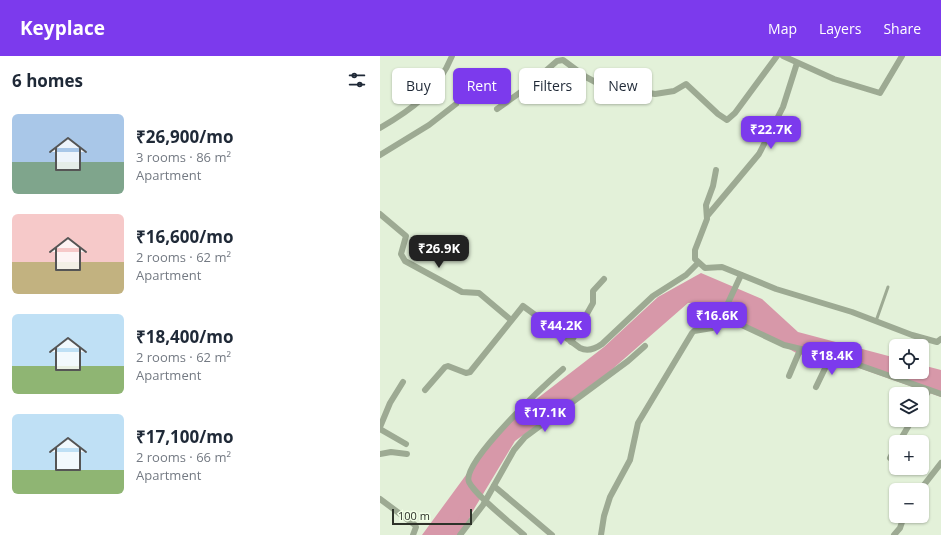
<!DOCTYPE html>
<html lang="en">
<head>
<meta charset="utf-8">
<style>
	body { margin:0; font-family:"Open Sans",sans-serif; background:#f2f2f3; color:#1f2937; height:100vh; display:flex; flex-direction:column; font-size:15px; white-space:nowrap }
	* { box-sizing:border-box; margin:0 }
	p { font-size:13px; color:#747a83 }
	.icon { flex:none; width:22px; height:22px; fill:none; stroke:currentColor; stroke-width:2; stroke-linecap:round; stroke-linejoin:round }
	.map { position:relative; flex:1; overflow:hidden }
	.side { display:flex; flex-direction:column; background:#fff; width:380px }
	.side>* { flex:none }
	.banner { position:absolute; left:12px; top:12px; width:380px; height:36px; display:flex; gap:8px }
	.buttons { position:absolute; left:509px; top:283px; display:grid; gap:8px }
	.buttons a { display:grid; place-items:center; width:40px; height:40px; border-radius:6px; background:#fff; box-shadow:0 1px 3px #0004; font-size:20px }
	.scale { position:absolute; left:12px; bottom:10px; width:80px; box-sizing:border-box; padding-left:4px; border:2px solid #2d3229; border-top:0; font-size:11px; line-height:14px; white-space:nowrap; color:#2d3229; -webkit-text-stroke:3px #f1ffe6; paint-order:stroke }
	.price { position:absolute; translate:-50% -34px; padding:0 9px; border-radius:8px; background:#7c3aed; color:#fff; font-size:13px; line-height:26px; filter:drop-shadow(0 1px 2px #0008) }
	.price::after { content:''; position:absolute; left:50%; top:24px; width:12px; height:9px; margin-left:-6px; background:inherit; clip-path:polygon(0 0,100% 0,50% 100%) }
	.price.current { background:#222; color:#fff }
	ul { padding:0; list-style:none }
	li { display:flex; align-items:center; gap:12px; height:100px; padding:0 12px }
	li span { display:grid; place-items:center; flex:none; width:112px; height:80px; border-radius:6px; color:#555 }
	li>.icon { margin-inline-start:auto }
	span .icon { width:48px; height:48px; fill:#fffc; stroke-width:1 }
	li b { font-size:17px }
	h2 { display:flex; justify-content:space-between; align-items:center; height:48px; padding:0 12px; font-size:17px }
	.pill { padding:0 14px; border-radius:6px; background:#fff; box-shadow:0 1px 3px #0004; font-size:14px; line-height:36px }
	.pill.current { background:#7c3aed; color:#fff }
	header { display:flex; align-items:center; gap:24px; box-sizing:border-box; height:56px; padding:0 20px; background:#7c3aed; color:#fff }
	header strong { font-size:19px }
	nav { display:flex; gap:22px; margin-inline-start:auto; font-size:14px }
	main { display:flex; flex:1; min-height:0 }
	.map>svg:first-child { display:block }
	.water { fill:#d798a9 }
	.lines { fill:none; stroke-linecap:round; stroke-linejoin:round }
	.river { stroke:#d798a9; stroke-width:10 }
	.lane { stroke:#9daa93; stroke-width:3 }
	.street { stroke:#9daa93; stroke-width:6 }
</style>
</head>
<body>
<header>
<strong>Keyplace</strong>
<nav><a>Map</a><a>Layers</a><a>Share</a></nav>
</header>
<main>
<section class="side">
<h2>6 homes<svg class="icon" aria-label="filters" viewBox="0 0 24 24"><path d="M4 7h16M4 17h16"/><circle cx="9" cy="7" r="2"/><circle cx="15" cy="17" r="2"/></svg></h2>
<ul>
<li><span style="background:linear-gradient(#a9c7e8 60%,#7fa58c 0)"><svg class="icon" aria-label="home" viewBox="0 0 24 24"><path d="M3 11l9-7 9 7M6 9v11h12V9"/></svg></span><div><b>₹26,900/mo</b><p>3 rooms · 86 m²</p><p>Apartment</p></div></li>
<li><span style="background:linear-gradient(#f6c9c9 60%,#c2b280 0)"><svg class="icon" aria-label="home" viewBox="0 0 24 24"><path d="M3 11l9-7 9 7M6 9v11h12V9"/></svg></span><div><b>₹16,600/mo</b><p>2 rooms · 62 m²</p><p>Apartment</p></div></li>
<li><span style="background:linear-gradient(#bfe0f5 65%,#8fb573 0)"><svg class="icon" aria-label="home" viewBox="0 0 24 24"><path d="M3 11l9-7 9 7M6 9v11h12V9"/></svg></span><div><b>₹18,400/mo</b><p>2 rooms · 62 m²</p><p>Apartment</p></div></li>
<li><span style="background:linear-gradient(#bfe0f5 70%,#8fb573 0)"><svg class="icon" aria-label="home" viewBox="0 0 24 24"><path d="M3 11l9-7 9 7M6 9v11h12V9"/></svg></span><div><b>₹17,100/mo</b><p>2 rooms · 66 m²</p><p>Apartment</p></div></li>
</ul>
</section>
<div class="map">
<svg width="561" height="479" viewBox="0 0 561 479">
	<rect width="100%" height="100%" fill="#e3f1d9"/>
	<polygon class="water" points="321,217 382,243 418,276 516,302 516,316 542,316 542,309 561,314 561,341 468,308 418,298 326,246 308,247 229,316 135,385 88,463 74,479 42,479 119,374 128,365 224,291 278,241"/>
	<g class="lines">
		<polyline class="river" points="77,479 85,460"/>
		<polyline class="lane" points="496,265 508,231"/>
		<g class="street">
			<polyline points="403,0 454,23 500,37 522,0"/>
			<polyline points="117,53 145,33 177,5 183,4 206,21 219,28 275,38 294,35 306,28 338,58 347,64 355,57 397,0"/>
			<path d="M0,72C31,54 58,35 72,0"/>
			<polyline points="0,99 49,69 76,48"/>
			<polyline points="336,114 333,130 326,149 327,163 315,194 315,203 325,212 342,211 396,233 472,256 532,279 557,286 561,283"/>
			<polyline points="0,158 26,180 21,198 25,205 82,236 99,237 131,264"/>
			<polyline points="328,159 379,98 403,51 417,7"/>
			<polyline points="341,262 361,219"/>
			<polyline points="191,286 213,247 213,235 224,223"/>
			<polyline points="409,320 420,294"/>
			<polyline points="436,331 451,300"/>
			<path d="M45,334L65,311L68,310L86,317L90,316L143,250L200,292C208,296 215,293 222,288L273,240L306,219L318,207"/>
			<polyline points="542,346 549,334"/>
			<polyline points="0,371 10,347 23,326"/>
			<polyline points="0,373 26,388"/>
			<polyline points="519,386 532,364"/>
			<polyline points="0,398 11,396 27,398"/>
			<polyline points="510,402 516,391"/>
			<polyline points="114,430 172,479"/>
			<polyline points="540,434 561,407"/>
			<polyline points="0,443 35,469 36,471 33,479"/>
			<polyline points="80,479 103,449 134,394 145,381 248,305 265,290"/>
			<path d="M144,479C131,467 95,439 89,426C80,407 168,326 183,313"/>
			<polyline points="221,479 224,460 230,441 250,404 258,367 312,277 314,275 332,272 341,262 349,263 404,289 459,302 561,338"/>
			<polyline points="514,479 520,472 524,460"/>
		</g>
	</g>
</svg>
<div class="buttons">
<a><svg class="icon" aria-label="locate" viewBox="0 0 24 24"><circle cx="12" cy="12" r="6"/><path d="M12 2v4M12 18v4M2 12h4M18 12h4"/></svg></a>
<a><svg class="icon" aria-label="layers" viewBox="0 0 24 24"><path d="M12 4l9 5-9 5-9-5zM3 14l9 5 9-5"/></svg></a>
<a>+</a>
<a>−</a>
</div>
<div class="scale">100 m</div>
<b class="price" style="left:391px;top:94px">₹22.7K</b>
<b class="price current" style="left:59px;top:213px">₹26.9K</b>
<b class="price" style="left:337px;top:280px">₹16.6K</b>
<b class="price" style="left:181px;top:290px">₹44.2K</b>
<b class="price" style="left:452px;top:320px">₹18.4K</b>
<b class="price" style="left:165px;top:377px">₹17.1K</b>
<div class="banner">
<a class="pill">Buy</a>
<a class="pill current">Rent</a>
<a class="pill">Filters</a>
<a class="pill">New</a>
</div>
</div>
</main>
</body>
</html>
